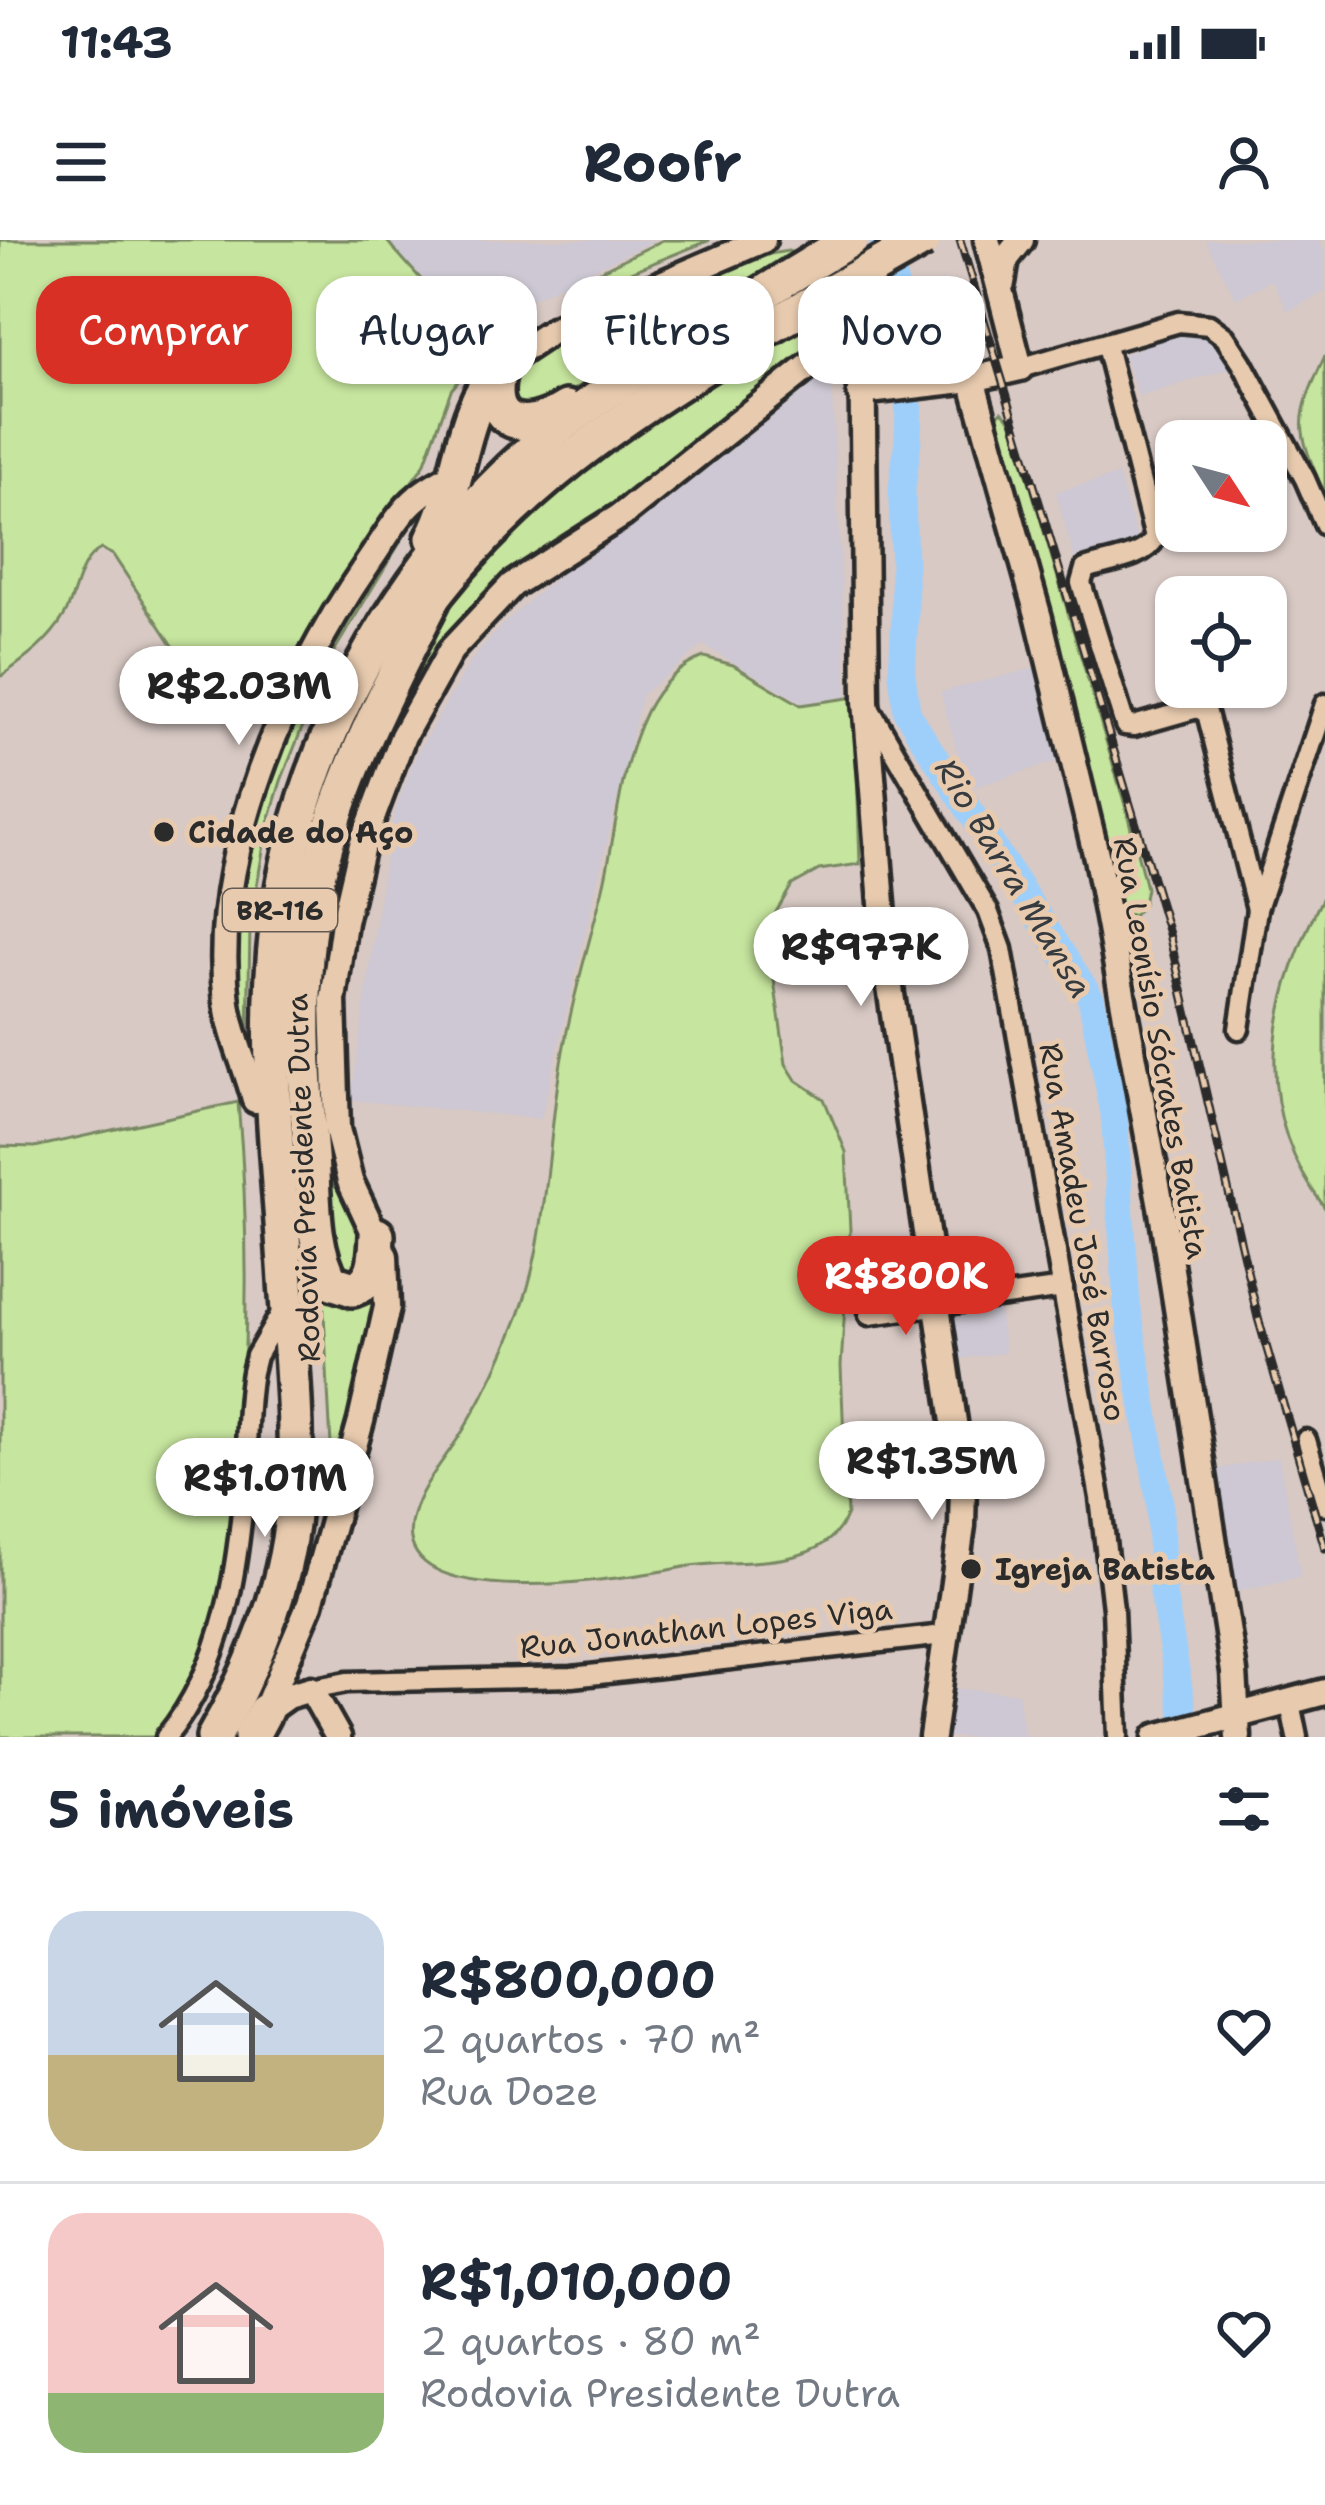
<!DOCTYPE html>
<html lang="pt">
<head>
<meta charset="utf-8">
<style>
	body { margin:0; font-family:"Shantell Sans",sans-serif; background:#f2f2f3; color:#1f2937; height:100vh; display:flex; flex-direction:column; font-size:45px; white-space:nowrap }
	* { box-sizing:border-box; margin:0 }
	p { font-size:39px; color:#747a83 }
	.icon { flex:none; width:66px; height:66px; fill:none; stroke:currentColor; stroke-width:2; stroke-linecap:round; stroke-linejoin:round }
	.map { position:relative; height:1497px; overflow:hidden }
	.sheet { display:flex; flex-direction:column; background:#fff; flex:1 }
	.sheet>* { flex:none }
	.top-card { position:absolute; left:36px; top:36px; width:1254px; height:108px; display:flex; gap:24px }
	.needle { width:78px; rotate:126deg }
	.fabs { position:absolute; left:1155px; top:180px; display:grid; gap:24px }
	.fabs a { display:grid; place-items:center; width:132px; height:132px; border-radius:24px; background:#fff; box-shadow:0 3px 9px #0004; font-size:60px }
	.price { position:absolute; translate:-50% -102px; padding:0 27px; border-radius:42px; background:#fff; color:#222; font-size:39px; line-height:78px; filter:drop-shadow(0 3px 6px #0008) }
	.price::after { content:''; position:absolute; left:50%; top:72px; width:36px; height:27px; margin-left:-18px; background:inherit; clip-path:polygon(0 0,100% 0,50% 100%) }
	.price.active { background:#d93025; color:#fff }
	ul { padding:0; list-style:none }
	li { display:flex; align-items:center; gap:36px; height:300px; padding:0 48px }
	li+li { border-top:3px solid #e0e1e3 }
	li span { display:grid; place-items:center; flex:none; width:336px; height:240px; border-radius:36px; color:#555 }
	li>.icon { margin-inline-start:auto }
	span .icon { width:144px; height:144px; fill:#fffc; stroke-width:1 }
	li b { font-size:51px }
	h2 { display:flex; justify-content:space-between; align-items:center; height:144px; padding:0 48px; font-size:51px }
	.tag { padding:0 42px; border-radius:36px; background:#fff; box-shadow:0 3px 9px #0004; font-size:42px; line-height:108px }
	.tag.active { background:#d93025; color:#fff }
	.status { display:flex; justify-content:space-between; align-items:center; height:84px; padding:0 60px; background:#fff; direction:ltr }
	.status svg { height:33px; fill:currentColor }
	header { display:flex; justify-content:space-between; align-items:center; height:156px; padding:0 48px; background:#fff; font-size:54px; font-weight:700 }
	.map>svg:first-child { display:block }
	.built { fill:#cdc8d3 }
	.green { fill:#c6e59e; stroke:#788864; stroke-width:3 }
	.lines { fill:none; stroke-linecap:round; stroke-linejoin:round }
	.river { stroke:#9ecffa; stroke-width:27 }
	.street-casing { stroke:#2b2b2b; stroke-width:27 }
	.secondary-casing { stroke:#2b2b2b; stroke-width:33 }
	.highway-casing { stroke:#2b2b2b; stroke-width:42 }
	.street { stroke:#e8cbaf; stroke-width:18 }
	.secondary { stroke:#e8cbaf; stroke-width:24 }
	.highway { stroke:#e8cbaf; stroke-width:33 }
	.rail-casing { stroke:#2b2b2b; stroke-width:9 }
	.rail { stroke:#e8cbaf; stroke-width:4.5; stroke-dasharray:14; stroke-linecap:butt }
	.highway-bridge-casing { stroke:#2b2b2b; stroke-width:42; stroke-linecap:butt }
	.highway-bridge { stroke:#e8cbaf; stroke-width:33 }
	.poi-dot { fill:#2b2b2b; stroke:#e8cbaf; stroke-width:4.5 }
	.labels { text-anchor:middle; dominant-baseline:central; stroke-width:10; stroke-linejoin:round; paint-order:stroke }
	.shield { fill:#e8cbaf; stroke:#645b53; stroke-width:3 }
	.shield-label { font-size:27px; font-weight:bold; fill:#2b2b2b }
	.poi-label { font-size:30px; font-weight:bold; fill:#2b2b2b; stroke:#e8cbaf; text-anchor:start }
	.street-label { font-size:30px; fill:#2b2b2b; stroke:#e8cbaf }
	.water-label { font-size:33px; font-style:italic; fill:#363b40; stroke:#e8cbaf }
</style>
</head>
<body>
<div class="status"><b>11:43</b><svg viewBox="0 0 49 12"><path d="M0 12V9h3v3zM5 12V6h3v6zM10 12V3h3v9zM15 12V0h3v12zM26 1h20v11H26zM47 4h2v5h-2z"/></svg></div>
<header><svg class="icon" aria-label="menu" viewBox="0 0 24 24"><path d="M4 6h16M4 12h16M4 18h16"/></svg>Roofr<svg class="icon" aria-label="person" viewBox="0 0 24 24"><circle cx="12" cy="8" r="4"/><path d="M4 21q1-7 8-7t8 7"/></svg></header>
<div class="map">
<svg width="1325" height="1497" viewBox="0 0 1325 1497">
	<rect width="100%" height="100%" fill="#d8c9c4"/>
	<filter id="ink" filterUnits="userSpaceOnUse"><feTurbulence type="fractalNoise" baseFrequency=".00833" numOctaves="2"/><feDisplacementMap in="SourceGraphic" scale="24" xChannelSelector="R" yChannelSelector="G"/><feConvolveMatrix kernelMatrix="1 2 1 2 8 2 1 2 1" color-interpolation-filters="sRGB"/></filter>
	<g filter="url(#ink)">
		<g class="built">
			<polygon points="330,0 656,0 457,94"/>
			<polygon points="1205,0 1319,0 1325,11 1325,52 1288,71 1272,40 1236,59"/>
			<polygon points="1189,90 1210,96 1232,128 1139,157 1123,114"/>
			<polygon points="831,129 847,456 803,463 703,405 642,455 541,879 351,860 387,605 396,568 416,515 470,422 502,385 566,328"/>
			<polygon points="1118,235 1139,305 1076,325 1056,252"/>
			<polygon points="1043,426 1066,519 968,549 940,452"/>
			<polygon points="999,1069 1005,1113 957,1119 951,1075"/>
			<polygon points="1279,1217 1301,1337 1238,1351 1218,1229"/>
			<polygon points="948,1448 1018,1453 1025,1497 944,1497"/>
		</g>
		<g class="green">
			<path d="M0,0H386L484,110L451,150L424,225L351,326L305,408L269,487L227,457L174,407L113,315L101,309C77,321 77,355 64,376C49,402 24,420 0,437Z"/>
			<polygon points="663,0 710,0 591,48 591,38 596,33"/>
			<polygon points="788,11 795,14 550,164 526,170 511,162 508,128 555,101 770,14"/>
			<polygon points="835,65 822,101 617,264 489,350 460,379 422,430 361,567 337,662 326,808 368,996 357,1033 343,1031 332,1020 317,766 334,604 436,381 492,309 608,203"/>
			<path d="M1325,116V256C1297,188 1293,184 1325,116Z"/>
			<polygon points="1002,171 1011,180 1125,565 1146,648 1143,664 1133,676 1120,671 1116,660 994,179"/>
			<polygon points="424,263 330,418 281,541 267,587 250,686 248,803 241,792 232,700 253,590 280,507 344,373"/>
			<path d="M704,417L733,425L801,465L855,457L860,624L819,630L792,645L776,672L770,712L786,824L796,840L824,859L846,912L850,990L841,1126L847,1274C824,1335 736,1317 684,1327C635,1337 382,1381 413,1275C422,1243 447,1217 464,1189C486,1152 504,1115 519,1075C546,1002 547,918 558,842C567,776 587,712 603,648C617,590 619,527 646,472C659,447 678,426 704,417Z"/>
			<path d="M1325,653V968C1248,866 1269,759 1325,653Z"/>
			<path d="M238,862C249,983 249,1099 238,1220C229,1314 221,1424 155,1497H0V906L35,907Z"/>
			<polygon points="323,1055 348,1069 378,1061 333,1243"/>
		</g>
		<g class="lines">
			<polyline class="river" points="883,0 910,101 908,200 902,249 905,374 902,434 907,472 920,494 1091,758 1114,873 1127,1064 1160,1263 1162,1347 1184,1477 1192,1497"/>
			<g class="street-casing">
				<g id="street">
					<path d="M1106,106L1155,298C1144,319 1107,321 1085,329L1081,343L1125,485L1134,486L1197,468L1207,473L1257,669"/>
					<polyline points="1020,128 1179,82 1209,85 1225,97 1242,123 1305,239 1325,285"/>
					<polyline points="868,466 988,671 1002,709 1100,1258 1113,1369 1118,1497"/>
					<polyline points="1239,789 1257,669 1325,464"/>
					<polyline points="869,1075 1063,1048"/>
					<polyline points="1306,1200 1325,1265"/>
					<polyline points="311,1449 347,1442 572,1437 944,1395"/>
					<polyline points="1290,1463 1297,1497"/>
					<path d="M166,1497C225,1425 239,1324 245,1234C247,1199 246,1165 252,1132L256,1116L283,1070"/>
				</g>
			</g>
			<g class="secondary-casing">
				<g id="secondary">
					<polyline points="847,29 856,45 862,92 866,461 887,727 963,1243 962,1286 932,1497"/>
					<polyline points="1002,43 1006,19 1021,0"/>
					<polyline points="502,124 552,91 763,0"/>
					<polyline points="972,139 1039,378 1097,618 1162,972 1234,1432 1238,1497"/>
					<polyline points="860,152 972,139 1020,128 987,0"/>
					<path d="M255,860C247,828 231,796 227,763C209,616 286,442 368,323C383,302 398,273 418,257C429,247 445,240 457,232"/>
					<polyline points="265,1471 310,1364 361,1181 387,1067 385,1016 350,941 337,889 333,760 344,682 362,605 403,496 451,410 512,345 622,275 824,114 862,92"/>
					<polyline points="266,1471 287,1456 311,1449 338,1497"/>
					<polyline points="1156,1497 1325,1452"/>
				</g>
			</g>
			<g class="highway-casing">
				<g id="highway">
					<path d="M501,125C482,182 521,197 566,168"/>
					<path d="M433,298C463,241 457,174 502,124"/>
					<path d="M418,378C519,236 654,156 801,69"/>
					<path d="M377,995C376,1017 376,1041 353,1049L332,1042C311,1007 314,955 311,916C303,823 297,724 319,632C341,537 388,448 432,361"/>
					<path d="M214,1497C251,1432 282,1361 291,1285C301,1205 291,1121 286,1041C279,923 263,805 277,688C299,507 397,330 533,209C609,142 704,92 789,37"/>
					<polyline points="251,1497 265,1471"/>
				</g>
			</g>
			<use href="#street" class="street"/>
			<use href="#secondary" class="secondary"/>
			<use href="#highway" class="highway"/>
			<g class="rail-casing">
				<polyline id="rail" points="960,0 1169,694 1258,1078 1325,1308"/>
			</g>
			<use href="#rail" class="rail"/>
			<g class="highway-bridge-casing">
				<g id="highway-bridge">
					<polyline points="789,37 850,0"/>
					<polyline points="801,69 923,0"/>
				</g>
			</g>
			<use href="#highway-bridge" class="highway-bridge"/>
		</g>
	</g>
	<g class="poi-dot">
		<circle cx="164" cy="592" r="12"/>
		<circle cx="971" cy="1329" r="12"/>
	</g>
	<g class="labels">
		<rect class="shield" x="223" y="649" width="114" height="42" rx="9"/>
		<g class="shield-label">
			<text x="280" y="670">BR-116</text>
		</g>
		<g class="poi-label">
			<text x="188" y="592">Cidade do Aço</text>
			<text x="995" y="1329">Igreja Batista</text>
		</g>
		<g class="street-label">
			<text transform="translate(1161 808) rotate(80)">Rua Leonísio Sócrates Batista</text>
			<text transform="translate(303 938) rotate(-92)">Rodovia Presidente Dutra</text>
			<text transform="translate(1083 992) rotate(80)">Rua Amadeu José Barroso</text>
			<text transform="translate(706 1388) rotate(-6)">Rua Jonathan Lopes Viga</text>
		</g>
		<g class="water-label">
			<text transform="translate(1014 638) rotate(59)">Rio Barra Mansa</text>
		</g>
	</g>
</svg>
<div class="fabs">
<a><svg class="needle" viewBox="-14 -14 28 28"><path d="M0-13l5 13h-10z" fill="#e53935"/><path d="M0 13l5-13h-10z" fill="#747a83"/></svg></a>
<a><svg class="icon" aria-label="locate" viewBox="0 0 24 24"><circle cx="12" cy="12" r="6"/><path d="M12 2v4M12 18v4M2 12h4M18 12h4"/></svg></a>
</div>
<b class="price" style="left:239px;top:508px">R$2.03M</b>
<b class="price" style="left:861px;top:769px">R$977K</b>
<b class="price active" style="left:906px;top:1098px">R$800K</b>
<b class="price" style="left:932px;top:1283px">R$1.35M</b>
<b class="price" style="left:265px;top:1300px">R$1.01M</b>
<div class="top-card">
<a class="tag active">Comprar</a>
<a class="tag">Alugar</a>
<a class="tag">Filtros</a>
<a class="tag">Novo</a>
</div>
</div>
<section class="sheet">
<h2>5 imóveis<svg class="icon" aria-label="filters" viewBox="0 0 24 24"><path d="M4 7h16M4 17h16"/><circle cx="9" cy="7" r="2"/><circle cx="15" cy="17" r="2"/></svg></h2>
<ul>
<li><span style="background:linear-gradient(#c9d6e8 60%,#c2b280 0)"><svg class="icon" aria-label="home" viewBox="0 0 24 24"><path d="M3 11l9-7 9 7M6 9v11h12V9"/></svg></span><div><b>R$800,000</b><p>2 quartos · 70 m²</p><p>Rua Doze</p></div><svg class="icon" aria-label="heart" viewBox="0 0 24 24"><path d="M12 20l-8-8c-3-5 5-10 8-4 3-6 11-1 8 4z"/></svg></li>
<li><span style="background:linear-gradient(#f6c9c9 75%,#8fb573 0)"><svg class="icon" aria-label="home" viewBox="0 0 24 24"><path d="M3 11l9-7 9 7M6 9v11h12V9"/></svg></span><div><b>R$1,010,000</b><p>2 quartos · 80 m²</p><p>Rodovia Presidente Dutra</p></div><svg class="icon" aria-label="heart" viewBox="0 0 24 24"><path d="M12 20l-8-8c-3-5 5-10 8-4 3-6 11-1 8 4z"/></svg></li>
</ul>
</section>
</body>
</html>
